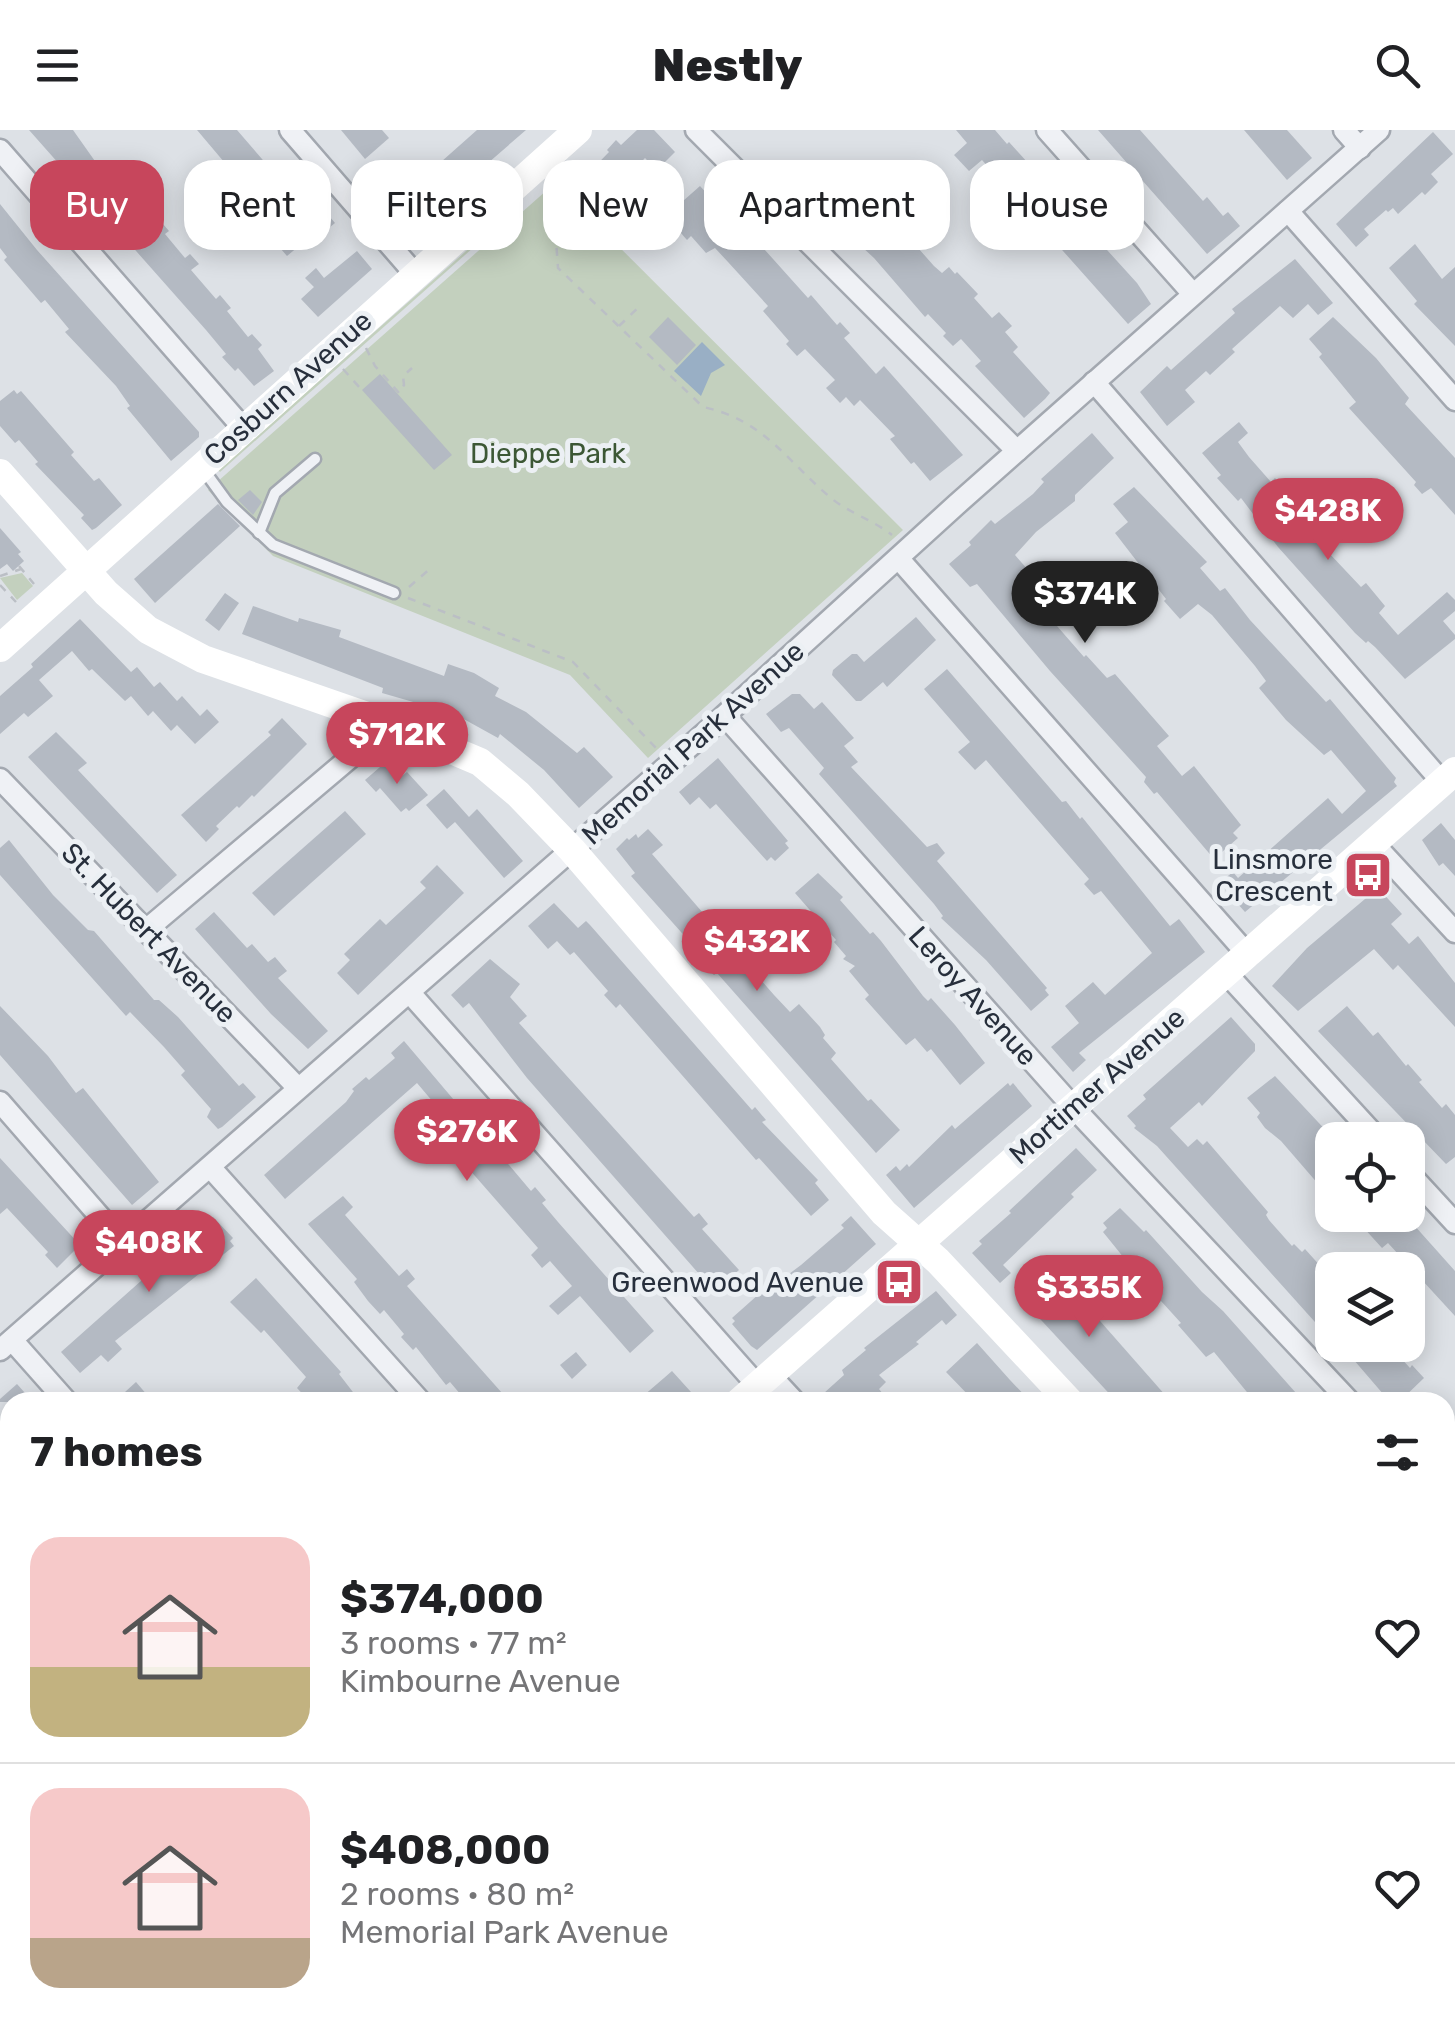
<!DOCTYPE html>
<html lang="en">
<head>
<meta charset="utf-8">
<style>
	body { margin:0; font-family:Rubik,sans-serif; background:#f6f6f6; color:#202124; height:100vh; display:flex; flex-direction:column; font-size:38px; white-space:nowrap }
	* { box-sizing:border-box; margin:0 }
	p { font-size:32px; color:#757577 }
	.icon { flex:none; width:55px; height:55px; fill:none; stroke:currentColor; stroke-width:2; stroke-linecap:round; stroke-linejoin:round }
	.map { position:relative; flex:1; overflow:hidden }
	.drawer { position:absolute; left:0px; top:1262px; width:1455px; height:642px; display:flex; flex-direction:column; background:#fff; border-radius:30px 30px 0 0; box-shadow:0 5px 25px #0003 }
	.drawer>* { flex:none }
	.banner { position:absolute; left:30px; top:30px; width:1395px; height:90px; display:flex; gap:20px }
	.buttons { position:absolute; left:1315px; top:992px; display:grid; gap:20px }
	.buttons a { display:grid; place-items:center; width:110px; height:110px; border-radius:20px; background:#fff; box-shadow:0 5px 25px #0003; font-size:50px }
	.price { position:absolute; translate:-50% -85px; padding:0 22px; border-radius:35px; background:#c7465c; color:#fff; font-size:32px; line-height:65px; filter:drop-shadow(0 2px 5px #0008) }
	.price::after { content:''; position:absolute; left:50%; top:60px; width:30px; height:22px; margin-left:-15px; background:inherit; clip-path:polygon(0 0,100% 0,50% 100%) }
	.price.on { background:#222; color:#fff }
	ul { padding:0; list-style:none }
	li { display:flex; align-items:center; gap:30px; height:250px; padding:0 30px }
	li+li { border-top:2px solid #e0e0e0 }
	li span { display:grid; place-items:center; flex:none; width:280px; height:200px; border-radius:30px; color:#555 }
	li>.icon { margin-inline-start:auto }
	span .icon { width:120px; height:120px; fill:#fffc; stroke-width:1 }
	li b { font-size:42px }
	h2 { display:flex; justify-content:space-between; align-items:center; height:120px; padding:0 30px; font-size:42px }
	.chip { padding:0 35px; border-radius:30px; background:#fff; box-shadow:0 5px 25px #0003; font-size:35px; line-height:90px }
	.chip.on { background:#c7465c; color:#fff }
	header { display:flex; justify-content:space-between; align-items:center; height:130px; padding:0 30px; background:#fff; font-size:45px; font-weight:800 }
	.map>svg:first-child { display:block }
	.green { fill:#c3d0be }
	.water { fill:#99afc5 }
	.building { fill:#b4bac3 }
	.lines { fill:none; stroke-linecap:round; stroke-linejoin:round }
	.lane-casing { stroke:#a3a8b0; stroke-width:15 }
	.street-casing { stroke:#a3a8b0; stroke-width:25 }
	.path { stroke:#bbbfc5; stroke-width:2.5; stroke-dasharray:8 8; stroke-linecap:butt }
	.lane { stroke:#eff1f5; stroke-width:10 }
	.street { stroke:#eff1f5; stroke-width:20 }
	.secondary { stroke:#fff; stroke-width:28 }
	.labels { text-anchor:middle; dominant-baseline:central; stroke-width:10; stroke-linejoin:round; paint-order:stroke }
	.street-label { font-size:28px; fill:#272f3c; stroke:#ecf0f4 }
	.park-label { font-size:28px; fill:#3c5735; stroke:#ecf0f4 }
	.poi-label { font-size:28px; fill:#272f3c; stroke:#ecf0f4; text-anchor:end }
</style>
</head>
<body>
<header><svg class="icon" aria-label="menu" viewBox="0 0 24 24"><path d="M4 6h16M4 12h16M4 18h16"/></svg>Nestly<svg class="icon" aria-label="search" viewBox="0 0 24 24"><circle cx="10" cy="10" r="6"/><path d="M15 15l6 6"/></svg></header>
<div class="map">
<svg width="1455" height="1903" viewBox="0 0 1455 1903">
	<rect width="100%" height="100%" fill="#dde1e6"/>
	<g class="green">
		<polygon points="555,53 903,400 648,628 570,545 273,426 208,360"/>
		<polygon points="508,84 509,86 220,342 218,340"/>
		<polygon points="22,443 33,456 17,470 0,448"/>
	</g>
	<polygon class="water" points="702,212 725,235 711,243 701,266 674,241"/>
	<g class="building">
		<polygon points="29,0 73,0 97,34 142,84 150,90 156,86 169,101 165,104 185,128 190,124 199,134 191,140 216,169 220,165 231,178 227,181 248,207 252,204 262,215 258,219 274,241 254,256 238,238 235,241 222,227 226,224 206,200"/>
		<polygon points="197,0 237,0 313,88 324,80 335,93 320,105 317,101 287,126 274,111 284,103"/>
		<polygon points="341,0 382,0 389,8 365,29"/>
		<polygon points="477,0 526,0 413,98 388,67 400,56 406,63"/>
		<polygon points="637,0 654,0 675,22 657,40 645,28 602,72 610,80 597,93 561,59 573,49 578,54 609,22 607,20 616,10 621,15"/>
		<polygon points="956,0 995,0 1007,14 1009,12 1137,153 1151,174 1128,194 982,30 969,41 954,25 967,13"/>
		<polygon points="1098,0 1140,0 1203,71 1207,67 1223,86 1228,82 1240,96 1207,124"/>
		<polygon points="1244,0 1287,0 1312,28 1287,50"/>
		<polygon points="1433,2 1453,24 1431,44 1438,52 1425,65 1422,62 1398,84 1393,78 1388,82 1386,80 1364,99 1369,105 1356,117 1336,94"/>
		<polygon points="817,30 822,35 827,30 837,40 846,32 872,58 869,62 914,107 911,110 934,136 942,143 949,137 955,144 957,142 978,164 974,168 992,188 999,182 1012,196 1005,202 1018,217 1013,222 1050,263 1045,269 1024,288 975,236 981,231 961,209 953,216 943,206 946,203 928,184 925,187 874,128 862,117 859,120 799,47"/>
		<polygon points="700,56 752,113 756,110 808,168 811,165 837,195 840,192 850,203 844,208 876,244 884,236 963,325 930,351 914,332 911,334 890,309 895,306 860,270 854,276 846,267 840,273 826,258 835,250 805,219 797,226 786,214 789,211 763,181 768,176 728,132 715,118 706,123 691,106 687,110 666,86"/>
		<polygon points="0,74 37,120 199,302 199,307 171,331 127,278 130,276 116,256 65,202 69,199 45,170 41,173 4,130 7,127 0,118"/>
		<polygon points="1415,114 1442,149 1455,137 1455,216 1414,174 1417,171 1389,138"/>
		<polygon points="357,121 372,139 318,187 301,169 314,157 305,148 316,138 324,148"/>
		<polygon points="1295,129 1333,173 1318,185 1308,174 1293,188 1280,176 1232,219 1235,222 1210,245 1206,241 1185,260 1195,272 1167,296 1140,262 1167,236 1171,240 1235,183 1232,179"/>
		<polygon points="668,187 696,215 677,235 649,207"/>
		<polygon points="1333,187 1376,228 1409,268 1405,274 1455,328 1455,385 1431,358 1422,364 1414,355 1416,352 1349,278 1356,272 1319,227 1322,224 1309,209"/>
		<polygon points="380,244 452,325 434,340 362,260"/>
		<polygon points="14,260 17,264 21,261 74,322 71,325 94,351 99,348 122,375 96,398 92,400 81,388 84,385 35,334 38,332 19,310 15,313 0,296 0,271"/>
		<polygon points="1239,292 1248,303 1238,312 1249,327 1271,352 1275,348 1291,368 1293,366 1305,380 1296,388 1361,457 1366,453 1385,476 1379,483 1398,505 1447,462 1455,470 1455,481 1443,491 1455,505 1455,509 1405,549 1375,517 1368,511 1366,513 1355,503 1278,417 1241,368 1238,371 1217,348 1221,345 1202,323"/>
		<polygon points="1092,303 1114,328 1075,365 1075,371 1036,402 1015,425 1050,465 1045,469 1063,490 1057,496 1084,527 1086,525 1107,548 1115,544 1169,606 1157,616 1182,646 1194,636 1241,695 1233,703 1238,708 1214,729 1157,662 1154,664 1144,652 1146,647 1050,541 977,454 970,457 949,434 971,415 969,412 991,390 995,394 1033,364 1044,352 1041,349"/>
		<polygon points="1134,357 1207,432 1200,438 1220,461 1225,458 1250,490 1326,572 1330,569 1396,648 1394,652 1397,656 1245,782 1219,753 1233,742 1238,748 1328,668 1342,684 1366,661 1331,620 1324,625 1286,590 1259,558 1266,551 1255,536 1212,485 1198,474 1180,489 1164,471 1166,469 1115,403 1128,392 1113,374"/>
		<polygon points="250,360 262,372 253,385 238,370"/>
		<polygon points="218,374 240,396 155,473 134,449"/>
		<polygon points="0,398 21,422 18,424 24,431 13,441 7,434 0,439"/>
		<polygon points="225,463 239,473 219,501 205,490"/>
		<polygon points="253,476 298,492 299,488 341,500 339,507 444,546 448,534 474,543 499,558 495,566 526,582 577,623 584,617 613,647 579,678 544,640 500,604 498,608 451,582 449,587 432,581 434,578 382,563 383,558 242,504"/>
		<polygon points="916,487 936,510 887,557 883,552 861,571 856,571 832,545 833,540 852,524 857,524 864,532"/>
		<polygon points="80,489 131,542 137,537 154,557 160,552 177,571 182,566 200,586 207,579 219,592 195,614 177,595 171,601 153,581 148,586 131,566 125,571 92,539 89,541 72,521 39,550 53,566 28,587 24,583 0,604 0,566 33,537 31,534"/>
		<polygon points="947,539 1062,672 1066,671 1080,689 1082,687 1170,796 1179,789 1205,822 1079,923 1086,930 1073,942 1051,917 1079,893 1065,876 1093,852 1105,865 1152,823 1101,761 1094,765 1084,754 1089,749 986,630 975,640 958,622 970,612 924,559"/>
		<polygon points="792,564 800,564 814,579 822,572 854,608 844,616 858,632 851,637 927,717 937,713 945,723 937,731 1047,858 1045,860 1049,865 1031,881 986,830 941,788 943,786 934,774 819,644 824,638 789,598 781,602 766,584"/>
		<polygon points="282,588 307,614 254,667 252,665 239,678 237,676 216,696 219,699 206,712 181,685 271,605 268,602"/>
		<polygon points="56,602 87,633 78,640 177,745 157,763 28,627"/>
		<polygon points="718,628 788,711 785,713 789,718 775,731 771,727 767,731 716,674 710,679 699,667 690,675 679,662"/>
		<polygon points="387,631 401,647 407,642 428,665 409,681 406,678 401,682 380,658 376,662 365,650"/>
		<polygon points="444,659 469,687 477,679 523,731 504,748 455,692 447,699 426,675"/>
		<polygon points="345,681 366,704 274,786 252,763"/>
		<polygon points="1441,693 1455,710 1455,746 1443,733 1439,736 1422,710"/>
		<polygon points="648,699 663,715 652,724 774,865 790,882 799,874 820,897 825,905 823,908 836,923 831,929 868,971 871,969 900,1000 876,1023 717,843 714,845 705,836 708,834 681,802 631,746 635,743 616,719 627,708 629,710 636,704 638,708"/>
		<polygon points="9,710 53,765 88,800 94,801 154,870 159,870 178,887 239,956 243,953 256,967 222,997 218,999 207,987 211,979 181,945 185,941 164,917 130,882 126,886 0,745 0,718"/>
		<polygon points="437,735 464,763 358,865 337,843 350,830 344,824 380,789 386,795 426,758 420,752"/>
		<polygon points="818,743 843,767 840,770 870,804 873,802 881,811 923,866 928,871 931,868 955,895 985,933 960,955 931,919 927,922 915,908 906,915 865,869 869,865 849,841 855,836 843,829 846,826 834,812 836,810 795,763"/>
		<polygon points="1378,758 1402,784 1391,794 1409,814 1418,806 1455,853 1455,897 1398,835 1393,840 1374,819 1298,881 1272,856 1307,818"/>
		<polygon points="554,773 578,798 586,791 590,795 752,980 755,977 766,990 762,992 818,1050 815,1053 829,1070 811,1086 759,1028 756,1030 620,874 616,878 604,865 608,861 574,822 570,825 557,811 548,819 528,796"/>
		<polygon points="214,782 247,818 252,814 268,832 275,827 287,841 278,848 328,901 308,919 271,884 195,799"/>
		<polygon points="490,829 520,854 510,867 527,886 519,893 694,1087 699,1083 708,1094 702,1099 739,1140 717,1160 714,1161 527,948 469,873 463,878 451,865"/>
		<polygon points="0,876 48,926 76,963 83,958 159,1052 132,1075 0,925"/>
		<polygon points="1347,876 1373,906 1378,902 1406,936 1408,934 1422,950 1419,952 1442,978 1446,974 1455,985 1455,1027 1446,1034 1318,901"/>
		<polygon points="1231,887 1255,914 1255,921 1202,976 1199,972 1170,998 1188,1017 1197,1009 1203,1015 1207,1011 1268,1082 1266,1085 1269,1090 1292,1116 1294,1114 1302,1122 1305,1119 1332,1149 1332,1211 1157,1016 1134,998 1136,996 1127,986 1146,969 1143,965"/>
		<polygon points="404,911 531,1061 535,1057 546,1070 542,1073 558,1092 654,1201 630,1223 580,1166 558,1185 549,1176 572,1156 550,1131 542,1138 531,1125 538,1118 426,990 439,979 417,953 285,1069 264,1045 346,972 354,961 352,959 366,947 369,950 395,928 391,923"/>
		<polygon points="1275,946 1332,1007 1332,1070 1281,1011 1265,998 1257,987 1260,983 1247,968"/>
		<polygon points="1008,953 1010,956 1013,953 1032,976 914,1078 886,1045 896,1036 900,1041 907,1034 909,1037 952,995 955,999"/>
		<polygon points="1076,1018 1097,1040 1071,1064 1074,1067 1003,1135 1011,1143 1000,1153 972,1123 982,1114 979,1111 1011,1083 1009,1081"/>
		<polygon points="0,1028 80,1115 57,1138 45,1125 48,1122 7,1078 0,1084"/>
		<polygon points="343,1066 353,1077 345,1085 399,1146 407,1139 415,1149 407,1156 510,1272 467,1272 450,1252 446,1255 416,1217 413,1220 401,1207 404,1204 384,1180 380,1184 368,1171 354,1152 357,1149 308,1094"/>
		<polygon points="1120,1078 1144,1102 1146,1100 1202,1162 1223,1181 1304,1272 1262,1272 1255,1264 1251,1267 1214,1222 1206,1227 1178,1195 1181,1193 1161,1171 1158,1174 1134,1146 1137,1144 1103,1102 1107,1098 1103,1093"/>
		<polygon points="1352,1085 1405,1085 1455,1141 1455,1186 1388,1113 1382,1118"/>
		<polygon points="851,1086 876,1114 757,1220 751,1216 732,1194 735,1191 732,1188 778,1147 781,1150 801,1135 844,1098 841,1095"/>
		<polygon points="213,1087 233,1108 230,1111 234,1116 115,1211 122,1219 108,1232 101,1225 80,1243 61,1222"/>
		<polygon points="1046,1138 1093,1183 1166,1266 1158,1272 1117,1272 1017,1164"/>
		<polygon points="256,1148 341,1242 339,1244 356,1266 348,1272 310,1272 297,1258 306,1247 264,1200 261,1203 230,1172"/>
		<polygon points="936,1161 957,1185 946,1195 942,1190 916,1212 919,1214 879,1245 886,1252 879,1259 883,1264 873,1272 814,1272 844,1245 842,1240 866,1220 864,1218"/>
		<polygon points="977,1213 1010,1250 1031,1272 975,1272 946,1242"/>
		<polygon points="1341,1215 1389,1215 1410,1238 1412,1235 1424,1248 1399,1272 1390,1272"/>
		<polygon points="576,1222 587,1235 572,1249 560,1235"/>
		<polygon points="672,1241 700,1272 636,1272 664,1248"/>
		<polygon points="136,1252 148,1266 141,1272 114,1272"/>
		<polygon points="17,1254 33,1272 0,1272 0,1269"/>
	</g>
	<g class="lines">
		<g class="lane-casing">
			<g id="lane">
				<polyline points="203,339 227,372 273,415 394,463"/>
				<polyline points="259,403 275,363 315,329"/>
				<polyline points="0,1405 10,1417"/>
				<polyline points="0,1811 10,1822"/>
				<polyline points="75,1895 82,1903"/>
			</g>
		</g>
		<g class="street-casing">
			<g id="street">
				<polyline points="290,0 415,144"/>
				<polyline points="696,0 1017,321"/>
				<polyline points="1047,0 1193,164"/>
				<polyline points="1344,0 1360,18"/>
				<polyline points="0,20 243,298"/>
				<polyline points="1288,81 1455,270"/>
				<polyline points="1094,252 1442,652"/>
				<polyline points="899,429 1248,825"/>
				<polyline points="725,586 1073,977 1350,1272"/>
				<polyline points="0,649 297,957"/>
				<polyline points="1373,713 1455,802"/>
				<polyline points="146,800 390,594"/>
				<polyline points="1226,843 1379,1010"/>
				<polyline points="410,863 758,1256"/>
				<polyline points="0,972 122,1112"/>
				<polyline points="210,1037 421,1272"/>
				<polyline points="1408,1042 1455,1093"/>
				<polyline points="12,1210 67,1272"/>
				<polyline points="0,1220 713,596 956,375 1379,0"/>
				<polyline points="770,1245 795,1272"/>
				<polyline points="1445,1359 1455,1351"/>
				<polyline points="1445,1608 1455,1599"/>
				<polyline points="506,1895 514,1903"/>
				<polyline points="780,1895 787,1903"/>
				<polyline points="1070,1895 1077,1903"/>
				<polyline points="1342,1895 1350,1903"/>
				<polyline points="834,1903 843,1895"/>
			</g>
		</g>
		<g class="path">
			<path d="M552,54L558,138L703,277C764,290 786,330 831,368C849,383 873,390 892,405"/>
			<polyline points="619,196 641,175"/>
			<polyline points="366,218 375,236 399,263 404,255 403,246 412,238"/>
			<polyline points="343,239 360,258"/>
			<polyline points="19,436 34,454"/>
			<polyline points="0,446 21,439"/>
			<polyline points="0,455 16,472"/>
			<polyline points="409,457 431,438"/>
			<polyline points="408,468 573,532 656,618"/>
		</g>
		<use href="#lane" class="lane"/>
		<use href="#street" class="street"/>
		<g class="secondary">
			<polyline points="0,343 106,463 148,500 203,529 390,594 480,632 518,664 572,720 884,1083 938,1131 1070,1272"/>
			<polyline points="0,518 578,0"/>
			<polyline points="739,1272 1455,641"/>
			<polyline points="0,1629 10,1640"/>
			<polyline points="1445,1678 1455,1689"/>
			<polyline points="234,1895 241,1903"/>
			<polyline points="39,1903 46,1895"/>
		</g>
	</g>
	<defs>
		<g id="bus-square" transform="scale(2.5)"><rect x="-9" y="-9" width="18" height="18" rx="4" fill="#c7465c" stroke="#ecf0f4"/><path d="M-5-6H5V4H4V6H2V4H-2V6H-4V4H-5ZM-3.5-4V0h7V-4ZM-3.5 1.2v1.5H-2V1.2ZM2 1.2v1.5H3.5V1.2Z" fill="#fff"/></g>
	</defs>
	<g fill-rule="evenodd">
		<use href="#bus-square" x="1368" y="745"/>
		<use href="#bus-square" x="899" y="1152"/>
	</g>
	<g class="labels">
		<g class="street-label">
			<text transform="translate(288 258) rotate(-42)">Cosburn Avenue</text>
			<text transform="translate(693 613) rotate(-42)">Memorial Park Avenue</text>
			<text transform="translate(149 803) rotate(46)">St. Hubert Avenue</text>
			<text transform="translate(973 866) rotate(48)">Leroy Avenue</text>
			<text transform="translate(1097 956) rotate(-41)">Mortimer Avenue</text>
		</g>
		<g class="park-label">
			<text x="548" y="323">Dieppe Park</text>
		</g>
		<g class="poi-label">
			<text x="1333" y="729">Linsmore<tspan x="1333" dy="32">Crescent</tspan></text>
			<text x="864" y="1152">Greenwood Avenue</text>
		</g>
	</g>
</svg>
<div class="buttons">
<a><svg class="icon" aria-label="locate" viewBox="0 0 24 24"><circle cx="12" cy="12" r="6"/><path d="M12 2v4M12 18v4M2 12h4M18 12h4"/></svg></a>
<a><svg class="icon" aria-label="layers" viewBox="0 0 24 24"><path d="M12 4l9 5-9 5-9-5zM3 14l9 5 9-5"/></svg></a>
</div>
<b class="price" style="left:1328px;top:433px">$428K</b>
<b class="price on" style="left:1085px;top:516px">$374K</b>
<b class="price" style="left:397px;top:657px">$712K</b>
<b class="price" style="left:757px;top:864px">$432K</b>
<b class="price" style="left:467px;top:1054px">$276K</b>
<b class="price" style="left:149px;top:1165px">$408K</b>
<b class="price" style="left:1089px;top:1210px">$335K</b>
<div class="banner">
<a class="chip on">Buy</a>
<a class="chip">Rent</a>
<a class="chip">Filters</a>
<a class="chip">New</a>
<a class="chip">Apartment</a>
<a class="chip">House</a>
</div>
<section class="drawer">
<h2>7 homes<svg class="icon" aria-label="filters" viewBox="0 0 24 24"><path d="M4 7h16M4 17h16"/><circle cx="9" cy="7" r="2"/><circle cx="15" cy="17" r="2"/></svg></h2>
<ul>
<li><span style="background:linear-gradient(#f6c9c9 65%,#c2b280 0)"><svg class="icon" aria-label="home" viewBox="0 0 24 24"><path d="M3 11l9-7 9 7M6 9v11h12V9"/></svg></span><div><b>$374,000</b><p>3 rooms · 77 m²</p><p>Kimbourne Avenue</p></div><svg class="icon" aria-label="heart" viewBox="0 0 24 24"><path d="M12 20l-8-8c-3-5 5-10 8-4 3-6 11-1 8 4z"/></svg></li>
<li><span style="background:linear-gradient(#f6c9c9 75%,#b9a48a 0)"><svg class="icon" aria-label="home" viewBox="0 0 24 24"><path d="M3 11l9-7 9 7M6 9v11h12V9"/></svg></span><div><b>$408,000</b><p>2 rooms · 80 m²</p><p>Memorial Park Avenue</p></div><svg class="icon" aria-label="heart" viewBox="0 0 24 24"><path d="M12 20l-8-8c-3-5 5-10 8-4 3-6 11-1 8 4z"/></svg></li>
</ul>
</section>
</div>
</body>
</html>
